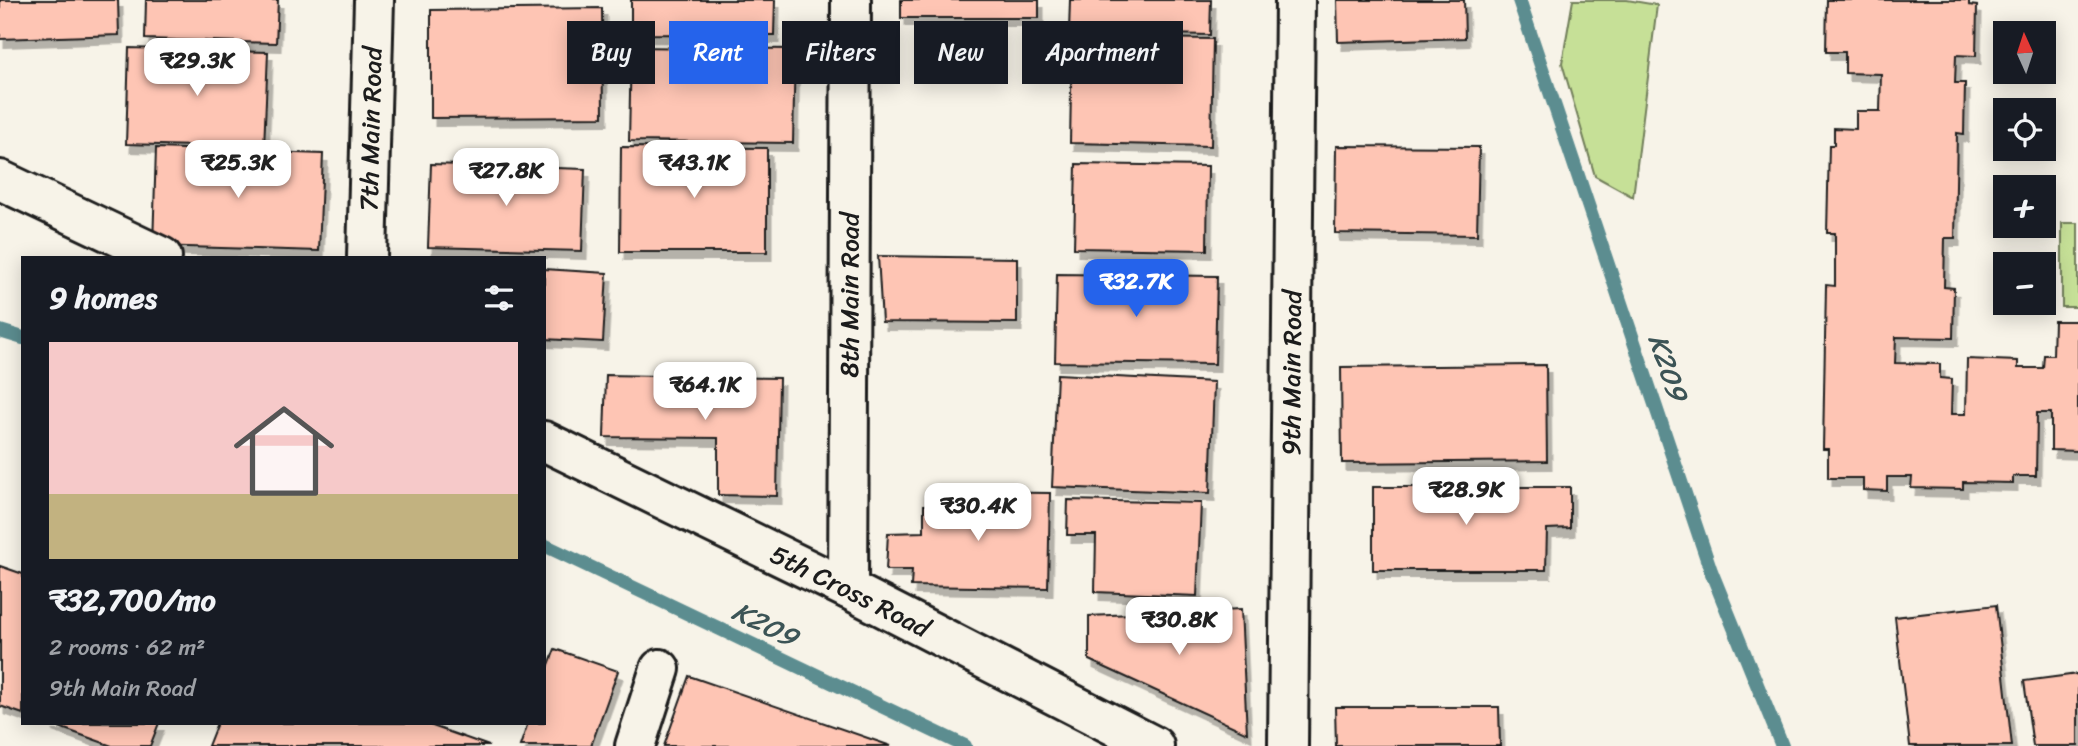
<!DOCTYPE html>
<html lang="en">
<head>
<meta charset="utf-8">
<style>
	body { margin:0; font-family:Sriracha,sans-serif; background:#242831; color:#f1f3f6; height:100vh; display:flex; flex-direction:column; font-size:26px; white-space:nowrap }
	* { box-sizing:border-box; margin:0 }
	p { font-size:23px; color:#9ea1a6 }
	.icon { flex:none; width:38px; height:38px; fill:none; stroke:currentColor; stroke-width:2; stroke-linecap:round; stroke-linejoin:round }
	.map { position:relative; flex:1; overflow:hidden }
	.drawer { position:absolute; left:21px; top:256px; width:525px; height:469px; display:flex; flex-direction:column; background:#171b24; border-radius:0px; box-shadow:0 4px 18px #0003 }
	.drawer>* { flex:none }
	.top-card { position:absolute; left:567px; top:21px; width:665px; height:63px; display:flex; gap:14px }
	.needle { width:46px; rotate:357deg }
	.buttons { position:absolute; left:1993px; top:21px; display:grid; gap:14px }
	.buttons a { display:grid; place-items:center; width:63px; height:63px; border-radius:0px; background:#171b24; box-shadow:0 4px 18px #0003; font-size:35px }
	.price { position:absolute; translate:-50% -60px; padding:0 16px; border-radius:14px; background:#fff; color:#222; font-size:23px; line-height:46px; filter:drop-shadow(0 2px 4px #0008) }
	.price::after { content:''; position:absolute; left:50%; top:42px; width:21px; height:16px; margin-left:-10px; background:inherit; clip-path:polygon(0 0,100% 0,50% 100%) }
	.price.selected { background:#2563eb; color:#fff }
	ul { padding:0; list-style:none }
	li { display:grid; align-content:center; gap:14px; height:371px; padding:0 28px }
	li+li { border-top:2px solid #363941 }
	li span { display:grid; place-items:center; height:217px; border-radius:0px; color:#555 }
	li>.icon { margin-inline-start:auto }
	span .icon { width:126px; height:126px; fill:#fffc; stroke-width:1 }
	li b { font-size:30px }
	h2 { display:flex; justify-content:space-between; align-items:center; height:84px; padding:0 28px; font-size:30px }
	.pill { padding:0 24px; border-radius:0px; background:#171b24; box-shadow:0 4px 18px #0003; font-size:24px; line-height:63px }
	.pill.selected { background:#2563eb; color:#fff }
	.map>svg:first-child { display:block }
	.green { fill:#c6e097; stroke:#717e5a; stroke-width:2 }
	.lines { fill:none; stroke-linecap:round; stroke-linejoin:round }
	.stream { stroke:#5c8d90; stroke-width:14 }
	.building { fill:#fec5b4; stroke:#1c1c1c; stroke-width:2; filter:url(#shadow) }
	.minor-casing { stroke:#1c1c1c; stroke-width:44 }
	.minor { stroke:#f7f3e8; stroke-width:38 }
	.labels { text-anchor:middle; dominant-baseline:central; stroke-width:5; stroke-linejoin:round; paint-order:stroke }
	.street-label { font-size:26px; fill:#1c1c1c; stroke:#f7f3e8 }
	.water-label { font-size:28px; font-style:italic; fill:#3c5456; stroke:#f7f3e8 }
</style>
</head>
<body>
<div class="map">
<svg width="2078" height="746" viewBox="0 0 2078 746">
	<defs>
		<filter id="shadow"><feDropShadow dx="4.5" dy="8" stdDeviation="0" flood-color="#0004"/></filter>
	</defs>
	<rect width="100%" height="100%" fill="#f7f3e8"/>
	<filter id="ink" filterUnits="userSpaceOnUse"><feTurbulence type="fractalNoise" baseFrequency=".0143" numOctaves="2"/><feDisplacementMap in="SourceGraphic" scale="14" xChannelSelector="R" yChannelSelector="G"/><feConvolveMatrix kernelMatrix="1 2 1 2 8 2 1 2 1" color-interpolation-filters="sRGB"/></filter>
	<g filter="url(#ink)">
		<g class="green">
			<polygon points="1573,0 1627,0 1657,5 1633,197 1595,176 1562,63"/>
			<rect x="2062" y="223" width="16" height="84"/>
		</g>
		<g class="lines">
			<g class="stream">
				<polyline points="1519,0 1711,571 1782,746"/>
				<polyline points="0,331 23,338"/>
				<polyline points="544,545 965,746"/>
			</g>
		</g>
		<g class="building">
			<polygon points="0,0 118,0 119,35 0,39"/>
			<polygon points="146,0 278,0 276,43 145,39"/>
			<polygon points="631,0 775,0 774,35 631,34"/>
			<rect x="901" y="0" width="138" height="18"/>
			<polygon points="1070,0 1211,0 1210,35 1069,32"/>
			<polygon points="1337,0 1464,0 1465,38 1338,42"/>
			<polygon points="1827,0 1969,0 1969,5 1977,6 1976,56 1956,55 1955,83 1965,83 1964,134 1957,133 1955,238 1945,238 1944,287 1954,288 1953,338 1896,337 1895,363 1940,364 1940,378 1952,379 1951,414 1966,414 1967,359 2018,361 2018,368 2043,368 2044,355 2053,355 2054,321 2078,321 2078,451 2051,450 2051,413 2037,413 2036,476 2013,476 2013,483 1963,482 1963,489 1911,488 1912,477 1887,477 1887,491 1863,490 1863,478 1828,478 1828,449 1823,449 1826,285 1835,286 1835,233 1827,233 1829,145 1834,145 1834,128 1856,129 1856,111 1880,111 1881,74 1845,73 1845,52 1826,52"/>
			<polygon points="602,8 603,117 431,118 431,10"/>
			<polygon points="1072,37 1213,39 1211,146 1070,143"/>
			<polygon points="631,47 795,49 793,143 629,141"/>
			<polygon points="129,48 268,52 264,148 126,144"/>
			<polygon points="1336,146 1479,147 1477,235 1335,233"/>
			<polygon points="621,147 767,148 767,252 620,252"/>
			<polygon points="156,148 323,154 319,251 153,246"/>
			<polygon points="431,164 585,169 582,251 428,247"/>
			<polygon points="1076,164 1208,166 1207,250 1074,248"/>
			<polygon points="878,256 1017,258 1017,323 882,322"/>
			<polygon points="544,269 607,273 603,342 544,339"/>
			<polygon points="1057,274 1217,276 1215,364 1055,362"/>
			<polygon points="1546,365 1547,461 1342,463 1341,367"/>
			<polygon points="1057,374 1214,382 1210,493 1052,487"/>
			<polygon points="606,375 779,378 777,496 718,495 718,438 604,437"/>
			<polygon points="1373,487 1570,487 1570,528 1547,529 1546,570 1373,570"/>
			<polygon points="958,492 1050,493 1048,588 911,586 912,570 886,570 888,533 924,532 924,505 958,505"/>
			<polygon points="1068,500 1201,503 1197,596 1095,592 1096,535 1067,535"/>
			<polygon points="0,566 23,574 23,714 0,706"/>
			<polygon points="1996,605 2012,746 1910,746 1895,617"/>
			<polygon points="1241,609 1247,733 1089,660 1089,616"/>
			<polygon points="555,649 618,671 591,746 520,746 528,723 544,723 544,678"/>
			<polygon points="2078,674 2078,746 2033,746 2024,681"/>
			<polygon points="689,676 891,746 664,746"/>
			<polygon points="1335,707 1499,707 1500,746 1336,746"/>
			<polygon points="48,723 159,723 150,746 112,746"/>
			<polygon points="217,723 424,723 489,746 208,746"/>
		</g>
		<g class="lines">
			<g class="minor-casing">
				<g id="minor">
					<polyline points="0,180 162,257"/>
					<path id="s1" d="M367,257L374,0"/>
					<path id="s2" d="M544,441L848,589L1154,746"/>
					<path id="s3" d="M848,589L851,0"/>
					<polyline points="635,746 660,669"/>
					<path id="s4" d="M1288,746L1295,0"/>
				</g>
			</g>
			<use href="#minor" class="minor"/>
		</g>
	</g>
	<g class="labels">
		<g class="street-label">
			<text stroke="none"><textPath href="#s1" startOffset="128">7th Main Road</textPath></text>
			<text stroke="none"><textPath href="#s3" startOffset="294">8th Main Road</textPath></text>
			<text stroke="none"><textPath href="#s4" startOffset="373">9th Main Road</textPath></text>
			<text stroke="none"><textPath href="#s2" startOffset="341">5th Cross Road</textPath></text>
		</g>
		<g class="water-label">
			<text transform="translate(1668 367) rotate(71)">K209</text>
			<text transform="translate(765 624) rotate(26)">K209</text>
		</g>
	</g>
</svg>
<div class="buttons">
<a><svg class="needle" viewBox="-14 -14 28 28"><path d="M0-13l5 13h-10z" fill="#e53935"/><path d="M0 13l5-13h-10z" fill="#9ea1a6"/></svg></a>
<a><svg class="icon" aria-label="locate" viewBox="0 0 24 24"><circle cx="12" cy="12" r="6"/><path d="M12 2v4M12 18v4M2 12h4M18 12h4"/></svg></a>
<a>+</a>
<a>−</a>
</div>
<b class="price" style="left:197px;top:98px">₹29.3K</b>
<b class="price" style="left:238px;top:200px">₹25.3K</b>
<b class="price" style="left:694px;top:200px">₹43.1K</b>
<b class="price" style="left:506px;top:208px">₹27.8K</b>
<b class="price selected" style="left:1136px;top:319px">₹32.7K</b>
<b class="price" style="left:705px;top:422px">₹64.1K</b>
<b class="price" style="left:1466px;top:527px">₹28.9K</b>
<b class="price" style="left:978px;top:543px">₹30.4K</b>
<b class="price" style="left:1179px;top:657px">₹30.8K</b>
<div class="top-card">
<a class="pill">Buy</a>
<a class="pill selected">Rent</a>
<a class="pill">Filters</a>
<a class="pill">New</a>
<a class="pill">Apartment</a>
</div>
<section class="drawer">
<h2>9 homes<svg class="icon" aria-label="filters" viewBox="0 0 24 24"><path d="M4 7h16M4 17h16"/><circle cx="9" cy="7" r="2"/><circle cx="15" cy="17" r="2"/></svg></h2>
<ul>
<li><span style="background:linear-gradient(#f6c9c9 70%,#c2b280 0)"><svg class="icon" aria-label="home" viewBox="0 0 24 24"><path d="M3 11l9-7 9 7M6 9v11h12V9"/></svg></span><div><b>₹32,700/mo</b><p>2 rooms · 62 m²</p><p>9th Main Road</p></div></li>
</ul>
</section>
</div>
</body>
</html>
